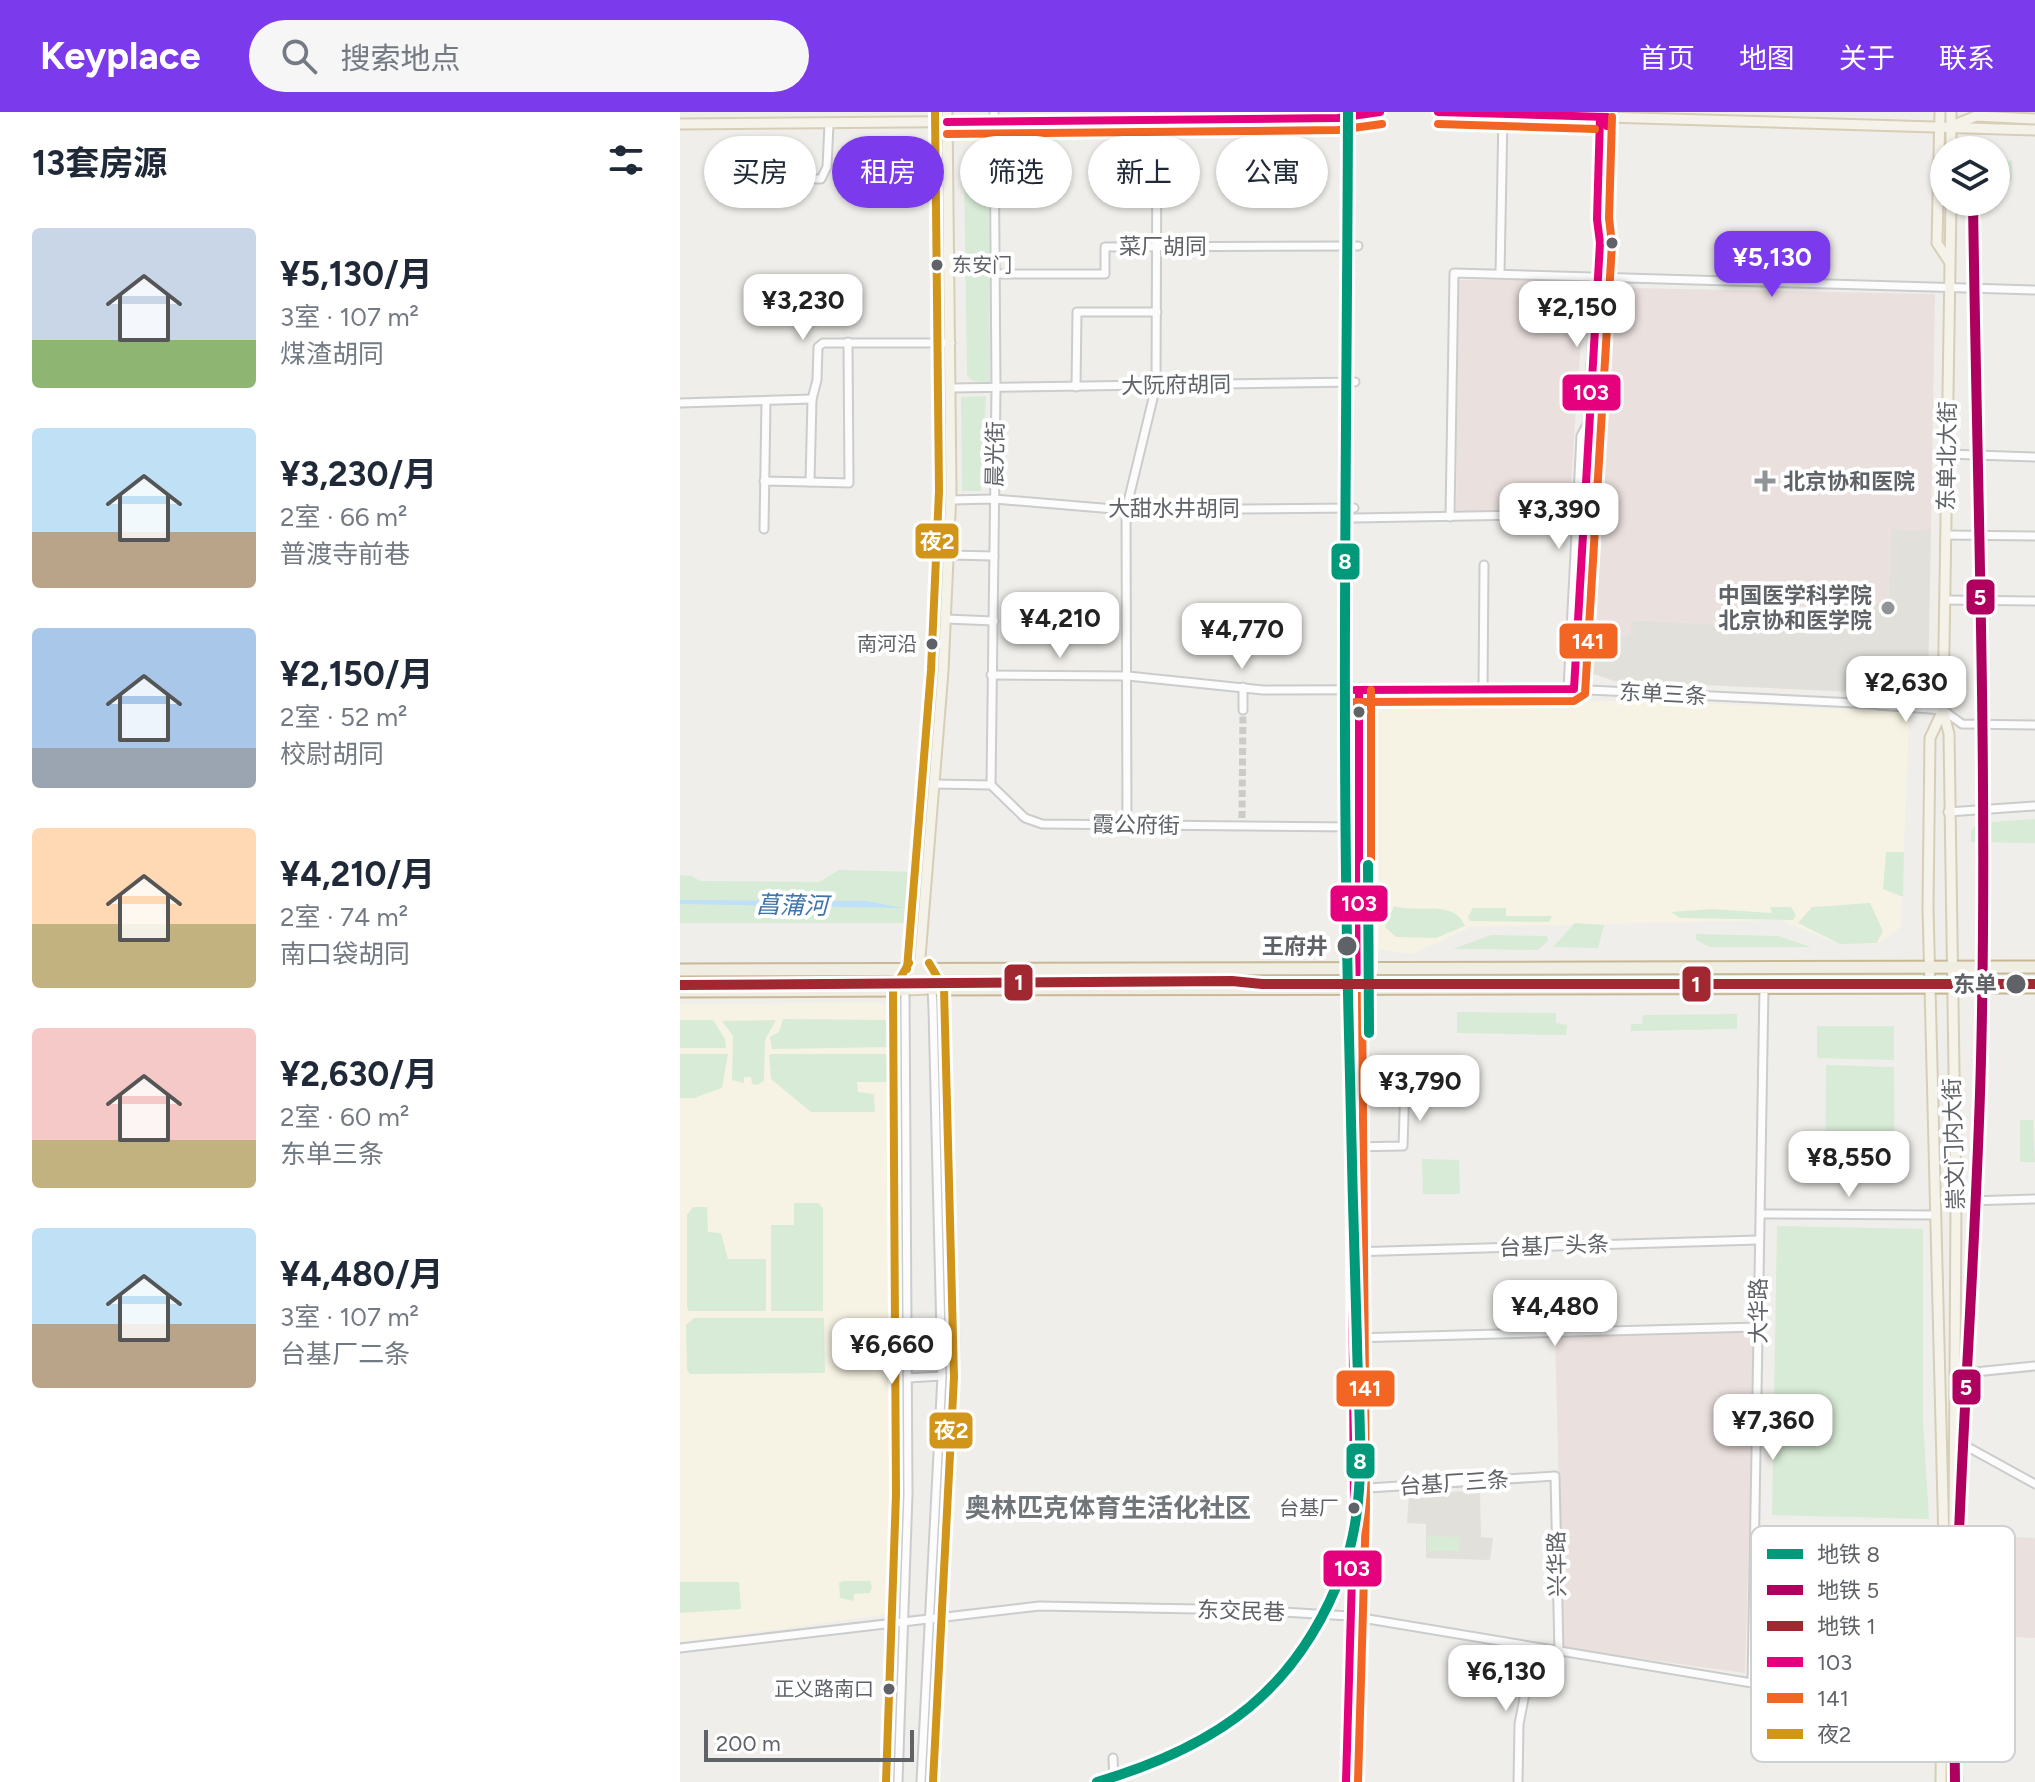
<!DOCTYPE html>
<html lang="zh">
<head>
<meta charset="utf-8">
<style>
	body { margin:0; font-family:Figtree,"Noto Sans SC",sans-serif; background:#f6f6f7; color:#1f2937; height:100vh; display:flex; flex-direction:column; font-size:30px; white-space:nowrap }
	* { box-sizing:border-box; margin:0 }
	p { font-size:26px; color:#747a83 }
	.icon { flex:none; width:44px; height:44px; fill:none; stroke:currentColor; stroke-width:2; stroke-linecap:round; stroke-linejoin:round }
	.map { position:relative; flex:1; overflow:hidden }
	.sheet { display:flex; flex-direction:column; background:#fff; width:680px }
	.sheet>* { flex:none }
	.banner { position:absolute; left:24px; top:24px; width:760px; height:72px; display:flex; gap:16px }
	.fabs { position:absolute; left:1250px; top:24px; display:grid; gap:16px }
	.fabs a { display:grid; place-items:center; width:80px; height:80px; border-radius:50%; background:#fff; box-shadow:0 2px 6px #0004; font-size:40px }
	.scale { position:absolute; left:24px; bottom:20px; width:210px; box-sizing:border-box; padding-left:8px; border:4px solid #5f6368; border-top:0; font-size:22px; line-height:28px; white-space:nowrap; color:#5f6368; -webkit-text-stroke:6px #fff; paint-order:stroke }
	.price { position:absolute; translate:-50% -68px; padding:0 18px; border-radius:16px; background:#fff; color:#222; font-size:26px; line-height:52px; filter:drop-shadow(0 2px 4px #0008) }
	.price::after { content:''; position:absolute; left:50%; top:48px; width:24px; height:18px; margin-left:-12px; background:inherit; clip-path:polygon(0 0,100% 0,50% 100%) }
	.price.on { background:#7c3aed; color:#fff }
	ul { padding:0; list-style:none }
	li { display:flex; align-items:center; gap:24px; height:200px; padding:0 32px }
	li span { display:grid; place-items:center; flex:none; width:224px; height:160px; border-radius:8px; color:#555 }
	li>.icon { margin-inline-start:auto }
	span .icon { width:96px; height:96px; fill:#fffc; stroke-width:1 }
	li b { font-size:34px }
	h2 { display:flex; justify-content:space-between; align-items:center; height:96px; padding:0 32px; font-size:34px }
	.chip { padding:0 28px; border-radius:36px; background:#fff; box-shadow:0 2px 6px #0004; font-size:28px; line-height:72px }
	.chip.on { background:#7c3aed; color:#fff }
	header { display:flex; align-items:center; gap:48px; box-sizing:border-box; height:112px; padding:0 40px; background:#7c3aed; color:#fff }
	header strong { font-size:38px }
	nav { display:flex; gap:44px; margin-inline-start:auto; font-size:28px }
	.search { width:560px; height:72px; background:#f6f6f7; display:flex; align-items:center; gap:20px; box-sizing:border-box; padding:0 28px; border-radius:44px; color:#747a83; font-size:30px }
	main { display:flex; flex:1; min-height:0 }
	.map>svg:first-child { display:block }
	.commercial { fill:#f7f3e4 }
	.education { fill:#e2e0da }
	.medical { fill:#eae0de }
	.green { fill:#d8ebd6 }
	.water { fill:#bfe0f9 }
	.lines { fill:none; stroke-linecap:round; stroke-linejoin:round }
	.minor-tunnel { stroke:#cbcbca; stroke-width:7; stroke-dasharray:7 3.5; stroke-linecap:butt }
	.minor-casing { stroke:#cbcccc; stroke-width:11 }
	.major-casing { stroke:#d7ceb8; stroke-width:13 }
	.highway-casing { stroke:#c8b996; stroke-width:15 }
	.minor { stroke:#fdfcfc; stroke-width:7 }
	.major { stroke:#f4f2e9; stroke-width:9 }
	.highway { stroke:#f0ede3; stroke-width:11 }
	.bus-1-casing { stroke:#fff; stroke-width:14 }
	.bus-2-casing { stroke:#fff; stroke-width:14 }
	.bus-3-casing { stroke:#fff; stroke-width:14 }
	.bus-1 { stroke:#e5007d; stroke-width:8 }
	.bus-2 { stroke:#f26522; stroke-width:8 }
	.bus-3 { stroke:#d1951a; stroke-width:8 }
	.metro-1-casing { stroke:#fff; stroke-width:16 }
	.metro-2-casing { stroke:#fff; stroke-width:16 }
	.metro-3-casing { stroke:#fff; stroke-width:16 }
	.metro-1 { stroke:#00997a; stroke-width:10 }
	.metro-2 { stroke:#ae005f; stroke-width:10 }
	.metro-3 { stroke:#a12830; stroke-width:10 }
	.bus-dot { fill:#5f6368; stroke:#fff; stroke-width:3 }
	.poi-dot { fill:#919496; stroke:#fff; stroke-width:3 }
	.labels { text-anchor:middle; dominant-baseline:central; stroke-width:8; stroke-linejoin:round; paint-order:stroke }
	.bus-label { font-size:20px; fill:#5f6368; stroke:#fff; text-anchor:end }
	.street-label { font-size:22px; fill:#5f6368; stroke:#fff }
	.poi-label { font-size:22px; font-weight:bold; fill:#5f6368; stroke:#fff; text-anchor:start }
	.stop-label { font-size:22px; font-weight:bold; fill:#5f6368; stroke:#fff; text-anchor:end }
	.water-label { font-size:24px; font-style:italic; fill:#4174aa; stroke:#fff }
	.quarter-label { font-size:26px; font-weight:bold; fill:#70757a; stroke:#fff }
	.key { fill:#fff; stroke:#cfd0d2; stroke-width:2 }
	.key-label { font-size:22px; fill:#5f6368 }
	.line-badge { stroke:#fff; stroke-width:3 }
	.badge-label { font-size:22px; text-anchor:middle; font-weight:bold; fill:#fff }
</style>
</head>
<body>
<header>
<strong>Keyplace</strong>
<div class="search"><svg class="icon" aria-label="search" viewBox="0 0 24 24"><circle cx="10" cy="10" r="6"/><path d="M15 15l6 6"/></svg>搜索地点</div>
<nav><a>首页</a><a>地图</a><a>关于</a><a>联系</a></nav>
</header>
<main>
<section class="sheet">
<h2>13套房源<svg class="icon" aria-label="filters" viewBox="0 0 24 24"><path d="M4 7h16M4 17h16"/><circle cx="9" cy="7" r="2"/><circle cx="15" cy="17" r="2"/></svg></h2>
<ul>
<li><span style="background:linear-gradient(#c9d6e8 70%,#8fb573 0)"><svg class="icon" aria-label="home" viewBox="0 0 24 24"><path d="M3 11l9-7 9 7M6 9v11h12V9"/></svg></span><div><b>¥5,130/月</b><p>3室 · 107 m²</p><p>煤渣胡同</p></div></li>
<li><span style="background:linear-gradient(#bfe0f5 65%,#b9a48a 0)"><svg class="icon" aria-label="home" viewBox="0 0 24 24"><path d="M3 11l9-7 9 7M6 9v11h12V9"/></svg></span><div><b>¥3,230/月</b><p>2室 · 66 m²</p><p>普渡寺前巷</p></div></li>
<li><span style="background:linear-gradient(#a9c7e8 75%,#9aa5b1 0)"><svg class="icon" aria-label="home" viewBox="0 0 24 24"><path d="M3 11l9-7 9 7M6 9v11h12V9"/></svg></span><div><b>¥2,150/月</b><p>2室 · 52 m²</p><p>校尉胡同</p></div></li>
<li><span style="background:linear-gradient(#ffd9b3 60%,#c2b280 0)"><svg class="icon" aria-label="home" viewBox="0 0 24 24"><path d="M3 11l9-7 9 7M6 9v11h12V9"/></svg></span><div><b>¥4,210/月</b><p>2室 · 74 m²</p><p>南口袋胡同</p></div></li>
<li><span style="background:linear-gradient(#f6c9c9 70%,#c2b280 0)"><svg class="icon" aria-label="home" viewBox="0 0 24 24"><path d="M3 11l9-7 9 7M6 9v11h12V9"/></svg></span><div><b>¥2,630/月</b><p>2室 · 60 m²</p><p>东单三条</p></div></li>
<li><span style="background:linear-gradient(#bfe0f5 60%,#b9a48a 0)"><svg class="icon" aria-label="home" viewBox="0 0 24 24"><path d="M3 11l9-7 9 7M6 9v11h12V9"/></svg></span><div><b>¥4,480/月</b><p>3室 · 107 m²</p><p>台基厂二条</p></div></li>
</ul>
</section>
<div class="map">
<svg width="1355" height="1670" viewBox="0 0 1355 1670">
	<rect width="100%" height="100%" fill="#efeeea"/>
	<g class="commercial">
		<polygon points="961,589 1229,600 1221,815 1197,832 1154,830 1100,808 791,815 732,842 692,836 687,823 690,590"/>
		<polygon points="201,891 210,894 215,907 216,1097 222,1099 218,1494 209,1502 0,1530 0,892"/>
	</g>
	<g class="education">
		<polygon points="1211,417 1251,418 1248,571 1239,583 934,569 911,561 912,522 950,524 951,508 1136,517 1137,500 1165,501 1166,491 1208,492"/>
		<polygon points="800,1378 801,1425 813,1426 810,1448 746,1446 746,1412 727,1411 729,1383"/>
	</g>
	<g class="medical">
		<polygon points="892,167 904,185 889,397 776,400 779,168"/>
		<polygon points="951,176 1255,182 1251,418 1211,417 1208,492 1166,491 1165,501 1137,500 1136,517 952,508 950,524 912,522 928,187"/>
		<polygon points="1075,1219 1065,1561 883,1536 875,1222"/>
		<polygon points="1289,1423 1355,1426 1355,1526 1288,1523"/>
	</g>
	<g class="green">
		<polygon points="1316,39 1320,39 1320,48 1332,49 1332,68 1316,79"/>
		<polygon points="284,61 309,61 310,270 292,269 287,263"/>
		<polygon points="306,284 301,379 282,379 281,285"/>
		<polygon points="1355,707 1355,731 1291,730 1291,719 1297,711"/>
		<polygon points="1206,740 1224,740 1223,785 1203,777"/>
		<polygon points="159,758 241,760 237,811 0,811 0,763 12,764 20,769 139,770"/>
		<polygon points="1190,791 1203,819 1197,831 1160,832 1118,811 1132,795"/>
		<path d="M714,794C737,802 774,786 785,814L756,826L716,825L705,815Z"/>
		<polygon points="1090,795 1111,795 1116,803 1113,808 1000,806 991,800 1032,797 1092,801"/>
		<polygon points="793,796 826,796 826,804 872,804 869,810 790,809 788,805"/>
		<polygon points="895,811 924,813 918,836 873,835"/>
		<polygon points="1016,822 1098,824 1131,835 1030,835 1016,828"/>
		<polygon points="811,823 867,824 868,829 858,838 773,837"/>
		<polygon points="777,900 876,901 876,911 887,913 886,923 777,921"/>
		<polygon points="1057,902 1057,917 951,919 951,912 962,912 963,903"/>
		<polygon points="103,907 208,908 214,924 214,935 92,937 90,925 99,920"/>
		<polygon points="0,908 33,908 45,927 46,936 0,936"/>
		<polygon points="96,908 85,928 84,968 78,973 72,972 71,965 64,965 64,971 52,968 53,924 42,909"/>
		<polygon points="1137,914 1214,914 1214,948 1137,946"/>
		<polygon points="0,942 48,942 42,976 14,986 0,986"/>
		<polygon points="210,942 210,970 177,970 178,980 194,982 195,1000 131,1000 91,967 89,943 93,942"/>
		<polygon points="1146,953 1214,955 1215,1064 1145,1063"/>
		<polygon points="1340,1008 1353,1008 1355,1050 1340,1050"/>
		<polygon points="742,1047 779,1048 780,1082 743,1082"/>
		<polygon points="114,1091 138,1091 143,1096 143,1199 91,1199 91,1113 114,1113"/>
		<polygon points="13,1095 27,1095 28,1120 41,1121 48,1147 86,1147 86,1199 9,1199 7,1196 7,1103"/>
		<polygon points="1097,1114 1243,1117 1243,1309 1249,1407 1092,1403"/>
		<polygon points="14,1206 144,1206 145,1261 10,1262 7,1258 6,1213"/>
		<polygon points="747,1424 780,1425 779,1439 747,1439"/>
		<polygon points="163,1469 190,1469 192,1475 190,1481 174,1482 174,1489 160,1486 159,1471"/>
		<polygon points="0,1470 59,1470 61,1497 0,1501"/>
	</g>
	<polygon class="water" points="0,788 187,789 223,796 0,792"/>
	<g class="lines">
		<polyline class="minor-tunnel" points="562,706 563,598"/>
		<g class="minor-casing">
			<g id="minor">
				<polyline points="125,67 141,67 147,55 149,12"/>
				<polyline points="921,121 925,107 927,5"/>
				<polyline points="315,162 425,162 425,135 678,134"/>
				<polyline points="820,162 823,3"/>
				<polyline points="396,275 397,200 477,200"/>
				<polyline points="272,276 675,270"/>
				<polyline points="0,291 132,287"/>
				<polyline points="1267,342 1355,345"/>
				<polyline points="84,369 130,370 132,287 137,268 138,235 143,231 271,231"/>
				<polyline points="130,370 169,371 168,230"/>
				<polyline points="270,388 314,387 446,398 674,396"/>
				<polyline points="770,405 774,161 1355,178"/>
				<polyline points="674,406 900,402"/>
				<polyline points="84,417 86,289"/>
				<polyline points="1266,423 1355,424"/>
				<polyline points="268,443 314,444"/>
				<polyline points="1265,488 1355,489"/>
				<polyline points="266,507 314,509"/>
				<polyline points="311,563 448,564 583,578 888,577 1195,592 1263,590"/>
				<polyline points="803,577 804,453"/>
				<polyline points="888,577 901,324 907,313"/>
				<polyline points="894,577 914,197 920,131 917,107 920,5"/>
				<polyline points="1198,593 1263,598 1282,612 1355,613"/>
				<polyline points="563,598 563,575"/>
				<polyline points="254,672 311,673 345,706 362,712 673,715"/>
				<polyline points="311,673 316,276 314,0"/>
				<polyline points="1268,700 1355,694"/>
				<polyline points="447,713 446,398 476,274 477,6"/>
				<polyline points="678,859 679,578"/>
				<polyline points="671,1035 723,1034 725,971 692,970"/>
				<polyline points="1276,1093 1289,1089 1355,1087"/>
				<polyline points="1081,1102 1256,1103"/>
				<polyline points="671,1140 1078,1128"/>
				<polyline points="672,1226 1078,1215"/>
				<polyline points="1275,1262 1355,1254"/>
				<polyline points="228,1266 262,1264"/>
				<polyline points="1275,1328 1355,1372"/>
				<polyline points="673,1377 875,1364 879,1540"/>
				<polyline points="0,1536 359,1494 569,1498 670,1504 1072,1571 1261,1592"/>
				<polyline points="1072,1571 1084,876"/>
				<polyline points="433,1646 434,1670"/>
				<polyline points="218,1670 228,1382 225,878 239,858 252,877 253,897 262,1264 241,1670"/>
				<polyline points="666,1670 674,1396 672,578"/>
				<polyline points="838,1670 839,1612 854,1536"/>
			</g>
		</g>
		<g class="major-casing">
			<g id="major">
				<polyline points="758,0 1355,18"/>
				<polyline points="1260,0 1257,131 1269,149"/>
				<polyline points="0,12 658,6 700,0"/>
				<polyline points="1272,14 1296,4 1355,7"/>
				<polyline points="1271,38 1271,0"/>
				<polyline points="1271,90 1263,598 1269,622 1276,1093 1273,1582 1277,1670"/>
				<polyline points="239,858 263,559 271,379 267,0"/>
				<polyline points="225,878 252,877"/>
				<polyline points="1261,1670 1264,1431 1248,796 1250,626 1263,598"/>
			</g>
		</g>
		<g class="highway-casing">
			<g id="highway">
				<polyline points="0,858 1355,855"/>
				<polyline points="252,877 1355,875"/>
				<polyline points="0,879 225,878"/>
			</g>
		</g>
		<use href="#minor" class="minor"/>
		<use href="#major" class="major"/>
		<use href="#highway" class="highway"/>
		<g class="bus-1-casing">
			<g id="bus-1">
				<polyline points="758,0 927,5 927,14"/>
				<polyline points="267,10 658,6 700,0"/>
				<polyline points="675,578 894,577 920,131 917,107 920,5"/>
				<polyline points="666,1670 674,1396 670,878 679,856 679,578"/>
			</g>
		</g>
		<g class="bus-2-casing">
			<g id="bus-2">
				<polyline points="758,12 915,17"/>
				<polyline points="267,22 658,18 702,12"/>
				<polyline points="675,590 894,589 905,582 932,132 929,106 932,5"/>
				<polyline points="678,1670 686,1396 682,880 691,856 691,578"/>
			</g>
		</g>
		<g class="bus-3-casing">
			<g id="bus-3">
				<polyline points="249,851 264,876 274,1265 253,1670"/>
				<polyline points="227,857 251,558 259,379 255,0"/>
				<polyline points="206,1670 216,1382 213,878 229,851"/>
			</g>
		</g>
		<use href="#bus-1" class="bus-1"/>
		<use href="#bus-2" class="bus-2"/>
		<use href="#bus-3" class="bus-3"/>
		<g class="metro-1-casing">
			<g id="metro-1">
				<polyline points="688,753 689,921"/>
				<path d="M417,1670C539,1634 619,1578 664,1455C689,1386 678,1302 677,1230C674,1128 671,1025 669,923C661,615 667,307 668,0"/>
			</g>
		</g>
		<g class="metro-2-casing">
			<g id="metro-2">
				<polyline points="1293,1587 1297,1464"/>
				<path d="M1275,1670C1271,1429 1295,1189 1301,948C1308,662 1297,376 1293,90"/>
			</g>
		</g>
		<g class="metro-3-casing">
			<polyline id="metro-3" points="0,873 552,869 582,872 1355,872"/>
		</g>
		<use href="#metro-1" class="metro-1"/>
		<use href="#metro-2" class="metro-2"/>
		<use href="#metro-3" class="metro-3"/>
	</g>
	<g class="bus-dot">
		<circle cx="932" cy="131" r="7"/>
		<circle cx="257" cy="153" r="7"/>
		<circle cx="252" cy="532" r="7"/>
		<circle cx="679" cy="600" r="7"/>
		<circle cx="667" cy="834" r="11"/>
		<circle cx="1336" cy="872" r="11"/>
		<circle cx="674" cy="1396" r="7"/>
		<circle cx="209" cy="1577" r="7"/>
	</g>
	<g class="poi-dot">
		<path d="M1081 357h8v8h8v8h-8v8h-8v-8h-8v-8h8z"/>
		<circle cx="1208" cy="496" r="8"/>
	</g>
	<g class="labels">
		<g class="bus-label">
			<text x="272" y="153" text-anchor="start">东安门</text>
			<text x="237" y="532">南河沿</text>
			<text x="659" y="1396">台基厂</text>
			<text x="194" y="1577">正义路南口</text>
		</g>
		<g class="street-label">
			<text x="483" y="134">菜厂胡同</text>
			<text transform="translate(496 273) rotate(-1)">大阮府胡同</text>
			<text transform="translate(315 342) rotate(-89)">晨光街</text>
			<text transform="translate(1267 344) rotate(-89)">东单北大街</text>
			<text x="494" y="396">大甜水井胡同</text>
			<text transform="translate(983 582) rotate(3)">东单三条</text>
			<text transform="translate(456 713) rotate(1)">霞公府街</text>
			<text transform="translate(1274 1032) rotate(-92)">崇文门内大街</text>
			<text transform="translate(874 1134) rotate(-2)">台基厂头条</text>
			<text transform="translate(1078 1199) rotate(-90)">大华路</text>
			<text transform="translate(774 1371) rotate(-4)">台基厂三条</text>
			<text transform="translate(877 1452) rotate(-91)">兴华路</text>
			<text transform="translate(561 1499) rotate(2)">东交民巷</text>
		</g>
		<g class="poi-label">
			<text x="1103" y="369">北京协和医院</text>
			<text x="1192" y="483" text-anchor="end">中国医学科学院<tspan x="1192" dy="25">北京协和医学院</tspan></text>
		</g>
		<g class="stop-label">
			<text x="648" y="834">王府井</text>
			<text x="1317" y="872">东单</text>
		</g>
		<g class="water-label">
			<text transform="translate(112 793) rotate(1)">菖蒲河</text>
		</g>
		<g class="quarter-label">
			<text x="428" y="1396">奥林匹克体育生活化社区</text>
		</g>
	</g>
	<rect x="1071" y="1414" width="264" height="236" rx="12" class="key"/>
	<rect x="1087" y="1437" width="36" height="10" fill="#00997a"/>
	<rect x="1087" y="1473" width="36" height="10" fill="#ae005f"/>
	<rect x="1087" y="1509" width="36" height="10" fill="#a12830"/>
	<rect x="1087" y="1545" width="36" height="10" fill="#e5007d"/>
	<rect x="1087" y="1581" width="36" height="10" fill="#f26522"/>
	<rect x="1087" y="1617" width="36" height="10" fill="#d1951a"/>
	<g class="key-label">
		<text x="1137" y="1450">地铁 8</text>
		<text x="1137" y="1486">地铁 5</text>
		<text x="1137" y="1522">地铁 1</text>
		<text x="1137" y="1558">103</text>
		<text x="1137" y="1594">141</text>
		<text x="1137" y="1630">夜2</text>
	</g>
	<g class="line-badge">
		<rect x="881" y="261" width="61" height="39" rx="8" fill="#e5007d"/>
		<rect x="234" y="410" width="46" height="38" rx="8" fill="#d1951a"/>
		<rect x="650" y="430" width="31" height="39" rx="8" fill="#00997a"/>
		<rect x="1285" y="466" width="31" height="38" rx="8" fill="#ae005f"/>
		<rect x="878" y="510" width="61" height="38" rx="8" fill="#f26522"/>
		<rect x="649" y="772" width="60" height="39" rx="8" fill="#e5007d"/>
		<rect x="323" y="851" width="31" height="39" rx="8" fill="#a12830"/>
		<rect x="1001" y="853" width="31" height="38" rx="8" fill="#a12830"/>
		<rect x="1271" y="1256" width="31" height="38" rx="8" fill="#ae005f"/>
		<rect x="655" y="1257" width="61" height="39" rx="8" fill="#f26522"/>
		<rect x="248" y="1299" width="46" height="39" rx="8" fill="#d1951a"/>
		<rect x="665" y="1330" width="31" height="38" rx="8" fill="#00997a"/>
		<rect x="642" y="1437" width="61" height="39" rx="8" fill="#e5007d"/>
	</g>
	<g class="badge-label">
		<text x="911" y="288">103</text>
		<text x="257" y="437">夜2</text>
		<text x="665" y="457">8</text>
		<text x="1300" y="493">5</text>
		<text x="908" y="537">141</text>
		<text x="679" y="799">103</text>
		<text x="339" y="878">1</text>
		<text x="1016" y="880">1</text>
		<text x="1286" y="1283">5</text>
		<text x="685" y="1284">141</text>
		<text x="271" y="1326">夜2</text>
		<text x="680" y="1357">8</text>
		<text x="672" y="1464">103</text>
	</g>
</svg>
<div class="fabs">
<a><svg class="icon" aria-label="layers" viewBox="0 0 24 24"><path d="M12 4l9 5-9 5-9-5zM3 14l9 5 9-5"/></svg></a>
</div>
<div class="scale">200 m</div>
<b class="price on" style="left:1092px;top:187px">¥5,130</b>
<b class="price" style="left:123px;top:230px">¥3,230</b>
<b class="price" style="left:897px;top:237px">¥2,150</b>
<b class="price" style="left:879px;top:439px">¥3,390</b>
<b class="price" style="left:380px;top:548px">¥4,210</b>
<b class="price" style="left:562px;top:559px">¥4,770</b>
<b class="price" style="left:1226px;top:612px">¥2,630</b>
<b class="price" style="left:740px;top:1011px">¥3,790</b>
<b class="price" style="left:1169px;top:1087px">¥8,550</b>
<b class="price" style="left:875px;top:1236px">¥4,480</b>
<b class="price" style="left:212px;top:1274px">¥6,660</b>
<b class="price" style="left:1093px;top:1350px">¥7,360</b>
<b class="price" style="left:826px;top:1601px">¥6,130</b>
<div class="banner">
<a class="chip">买房</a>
<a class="chip on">租房</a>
<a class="chip">筛选</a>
<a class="chip">新上</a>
<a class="chip">公寓</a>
</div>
</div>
</main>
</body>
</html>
